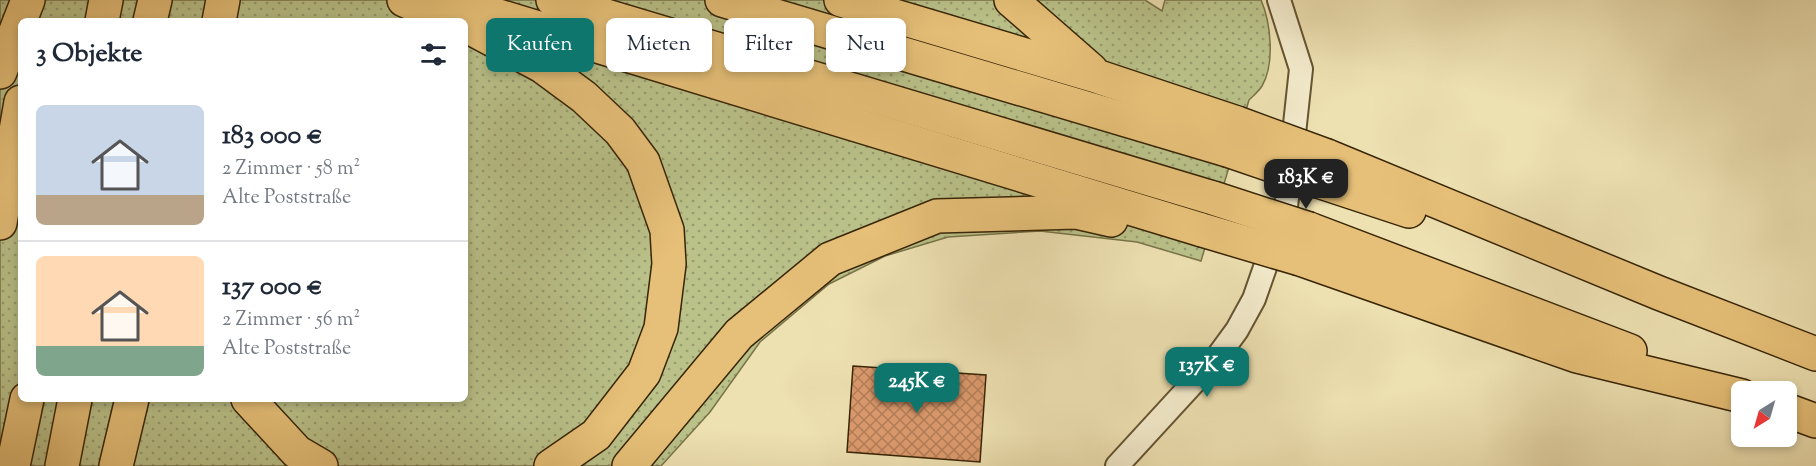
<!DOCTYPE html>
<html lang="de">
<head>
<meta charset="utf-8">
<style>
	body { margin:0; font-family:"Sorts Mill Goudy",serif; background:#f6f6f7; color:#1f2937; height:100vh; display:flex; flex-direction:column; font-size:22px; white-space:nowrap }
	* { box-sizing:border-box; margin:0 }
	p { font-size:20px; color:#747a83 }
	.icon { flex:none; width:33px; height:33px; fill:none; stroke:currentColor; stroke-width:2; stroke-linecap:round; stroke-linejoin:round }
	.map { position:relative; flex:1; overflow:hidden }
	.side { position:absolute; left:18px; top:18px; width:450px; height:384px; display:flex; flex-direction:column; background:#fff; border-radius:9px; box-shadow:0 3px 9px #0003 }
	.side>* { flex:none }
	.banner { position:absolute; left:486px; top:18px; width:570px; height:54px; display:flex; gap:12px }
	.needle { width:39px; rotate:217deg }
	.tools { position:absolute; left:1731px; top:381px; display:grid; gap:12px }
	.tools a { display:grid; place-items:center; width:66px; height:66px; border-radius:9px; background:#fff; box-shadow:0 3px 9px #0003; font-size:30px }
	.price { position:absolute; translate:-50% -51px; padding:0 14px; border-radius:12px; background:#0f766e; color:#fff; font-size:20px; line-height:39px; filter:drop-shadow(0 2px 3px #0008) }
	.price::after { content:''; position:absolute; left:50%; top:36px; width:18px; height:14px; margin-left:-9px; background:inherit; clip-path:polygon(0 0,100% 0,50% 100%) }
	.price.current { background:#222; color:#fff }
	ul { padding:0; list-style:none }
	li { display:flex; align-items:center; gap:18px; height:150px; padding:0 18px }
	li+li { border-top:2px solid #e0e1e3 }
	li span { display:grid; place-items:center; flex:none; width:168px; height:120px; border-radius:9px; color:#555 }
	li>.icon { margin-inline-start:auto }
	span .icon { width:72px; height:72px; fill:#fffc; stroke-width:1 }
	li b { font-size:26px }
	h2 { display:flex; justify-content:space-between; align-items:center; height:72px; padding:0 18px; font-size:26px }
	.tag { padding:0 21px; border-radius:9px; background:#fff; box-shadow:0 3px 9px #0003; font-size:21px; line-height:54px }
	.tag.current { background:#0f766e; color:#fff }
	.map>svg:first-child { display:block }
	.grass { fill:url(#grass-dots); stroke:#797448; stroke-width:1.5; fill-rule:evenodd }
	.building { fill:url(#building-cross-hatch); stroke:#382506; stroke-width:1.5 }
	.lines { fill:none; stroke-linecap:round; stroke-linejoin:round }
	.street-casing { stroke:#655431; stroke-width:26 }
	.highway-casing { stroke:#382506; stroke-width:36 }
	.street { stroke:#f3ebcc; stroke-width:22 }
	.highway { stroke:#e6c078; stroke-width:33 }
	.highway-bridge-casing { stroke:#382506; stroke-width:36; stroke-linecap:butt }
	.highway-bridge { stroke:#e6c078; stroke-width:33 }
</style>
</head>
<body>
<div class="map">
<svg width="1816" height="466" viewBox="0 0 1816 466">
	<defs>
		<pattern id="grass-dots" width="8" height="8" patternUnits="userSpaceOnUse" patternTransform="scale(1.5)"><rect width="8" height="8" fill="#bac28a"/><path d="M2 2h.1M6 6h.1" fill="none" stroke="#989d6f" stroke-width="1.8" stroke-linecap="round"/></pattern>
		<pattern id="building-cross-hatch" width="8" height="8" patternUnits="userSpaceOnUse" patternTransform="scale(1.5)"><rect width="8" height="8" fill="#db9a6d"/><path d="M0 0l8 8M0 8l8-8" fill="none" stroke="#b37d58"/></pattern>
	</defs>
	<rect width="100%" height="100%" fill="#ede0b1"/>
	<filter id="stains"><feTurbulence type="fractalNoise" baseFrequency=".00333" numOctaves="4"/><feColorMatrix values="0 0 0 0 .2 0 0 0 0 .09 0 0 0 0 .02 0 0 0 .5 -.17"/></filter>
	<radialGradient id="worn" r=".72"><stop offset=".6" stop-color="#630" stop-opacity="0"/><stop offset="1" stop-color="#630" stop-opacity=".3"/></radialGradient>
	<path class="grass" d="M0,0H1145L1162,11L1165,0H1261C1271,23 1275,64 1262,86C1259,91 1253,96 1249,100L1201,261L1137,242L1040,231L948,237L885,256L829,284L760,342L710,412L661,466H0ZM21,21H465V399H21Z"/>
	<polygon class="building" points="853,366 986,375 980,462 847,452"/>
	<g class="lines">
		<g class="street-casing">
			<polyline id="street" points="1117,466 1218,356 1237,330 1254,299 1286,207 1301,69 1279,0"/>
		</g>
		<g class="highway-casing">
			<g id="highway">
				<polyline points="404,0 454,21"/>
				<polyline points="446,0 1202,230"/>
				<polyline points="553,0 1213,198"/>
				<polyline points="722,0 1227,150"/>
				<polyline points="841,0 1099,77 1237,123"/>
				<polyline points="1011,0 1091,70"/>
				<polyline points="102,21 106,0"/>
				<polyline points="150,21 155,0"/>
				<polyline points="219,21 223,0"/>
				<polyline points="465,25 542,66 584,97 620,131 643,162 667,230 669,264 661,328 644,373 596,435 551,466"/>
				<polyline points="0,72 28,0"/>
				<polyline points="1327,156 1659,293 1816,354"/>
				<polyline points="1321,182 1409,211"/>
				<polyline points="0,223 21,102"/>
				<polyline points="1309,229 1630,351"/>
				<polyline points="1300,259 1577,356 1742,396"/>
				<polyline points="248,399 297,452 321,466"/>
				<polyline points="1786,410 1816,421"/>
				<polyline points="13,466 27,399"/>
				<polyline points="62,466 75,399"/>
				<polyline points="116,466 132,399"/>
				<polyline points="629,466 739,334 830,259 937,216 1076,212 1111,220"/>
			</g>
		</g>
		<use href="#street" class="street"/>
		<use href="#highway" class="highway"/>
		<g class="highway-bridge-casing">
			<g id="highway-bridge">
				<polyline points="1237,123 1327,156"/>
				<polyline points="1227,150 1321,182"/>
				<polyline points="1213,198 1309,229"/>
				<polyline points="1202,230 1300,259"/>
			</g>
		</g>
		<use href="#highway-bridge" class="highway-bridge"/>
	</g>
	<rect width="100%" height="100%" filter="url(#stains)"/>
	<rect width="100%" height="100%" fill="url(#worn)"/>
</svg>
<div class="tools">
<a><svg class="needle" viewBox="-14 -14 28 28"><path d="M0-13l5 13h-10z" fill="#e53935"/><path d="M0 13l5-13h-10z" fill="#747a83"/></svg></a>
</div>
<b class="price current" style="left:1306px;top:210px">183K €</b>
<b class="price" style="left:1207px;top:398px">137K €</b>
<b class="price" style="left:917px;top:414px">245K €</b>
<div class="banner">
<a class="tag current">Kaufen</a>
<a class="tag">Mieten</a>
<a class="tag">Filter</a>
<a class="tag">Neu</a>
</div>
<section class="side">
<h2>3 Objekte<svg class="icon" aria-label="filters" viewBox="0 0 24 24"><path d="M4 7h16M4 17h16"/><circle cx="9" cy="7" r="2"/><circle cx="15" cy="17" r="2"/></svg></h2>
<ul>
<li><span style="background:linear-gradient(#c9d6e8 75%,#b9a48a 0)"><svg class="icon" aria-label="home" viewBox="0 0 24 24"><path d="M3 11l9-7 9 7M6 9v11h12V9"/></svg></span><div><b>183 000 €</b><p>2 Zimmer · 58 m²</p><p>Alte Poststraße</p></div></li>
<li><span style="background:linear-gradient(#ffd9b3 75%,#7fa58c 0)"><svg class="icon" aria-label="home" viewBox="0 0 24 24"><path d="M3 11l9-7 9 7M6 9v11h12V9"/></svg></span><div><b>137 000 €</b><p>2 Zimmer · 56 m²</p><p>Alte Poststraße</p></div></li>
</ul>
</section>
</div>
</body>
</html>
